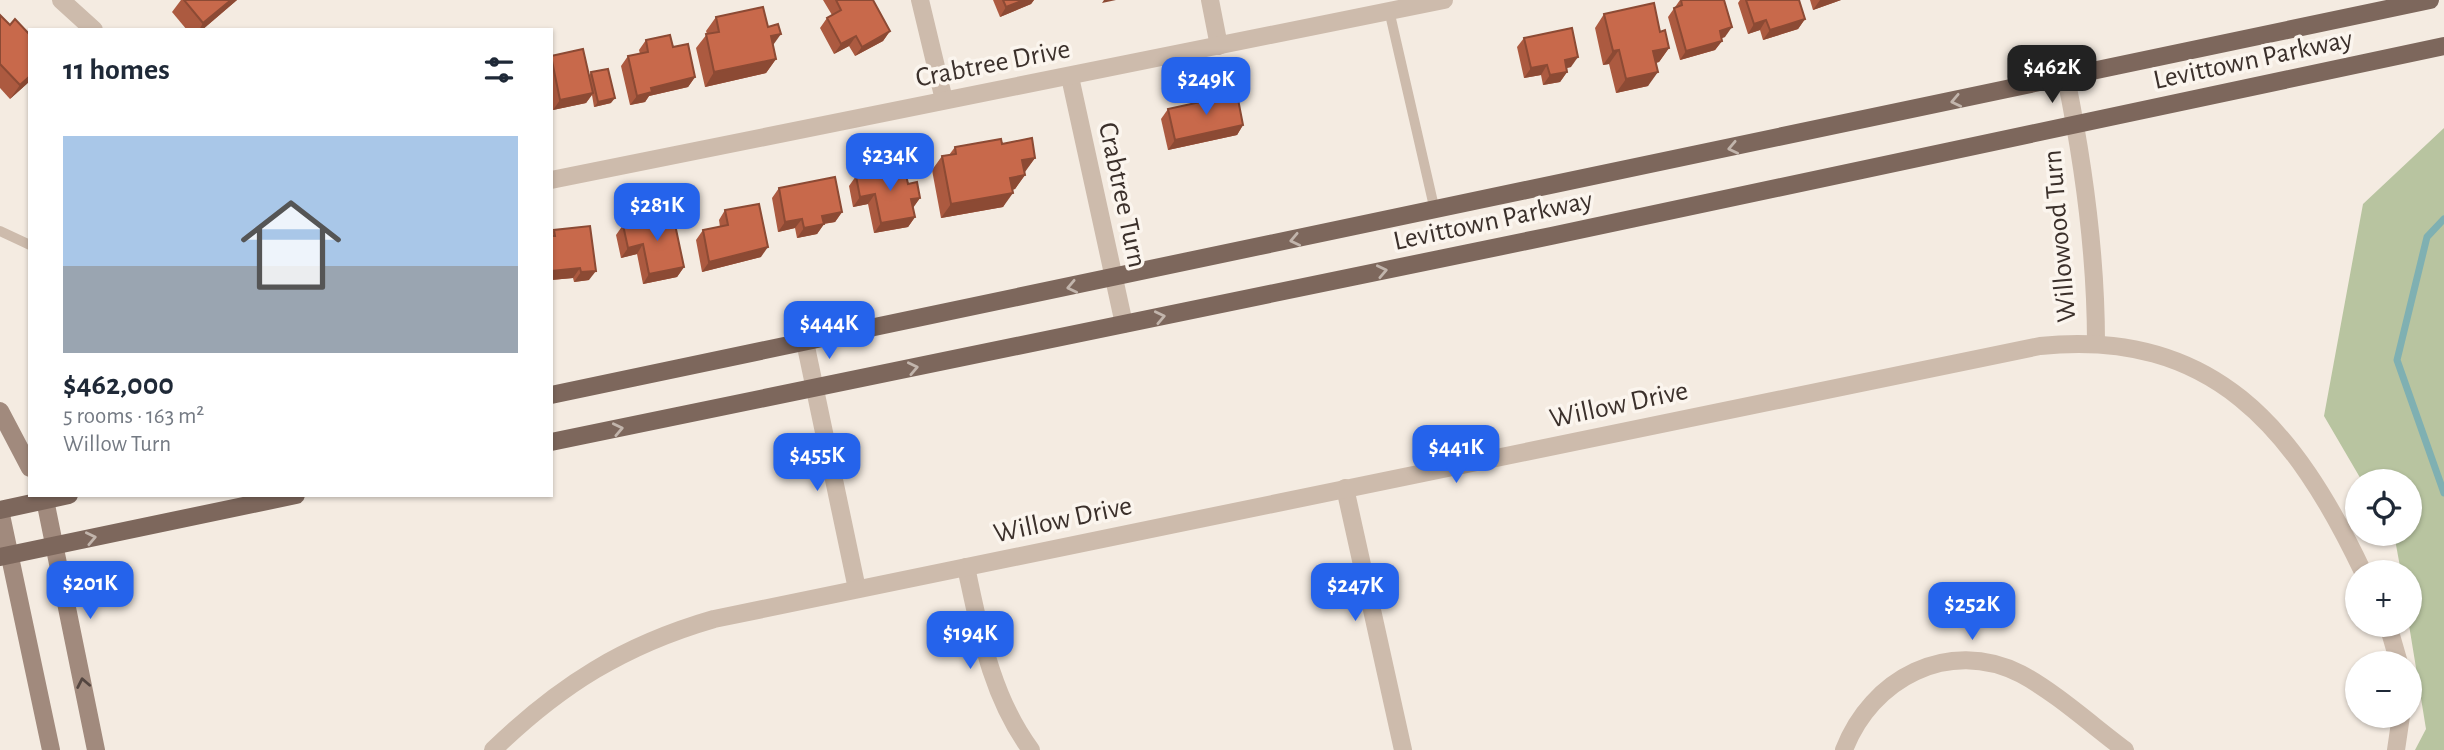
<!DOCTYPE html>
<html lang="en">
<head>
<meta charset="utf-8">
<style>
	body { margin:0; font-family:"Alegreya Sans",sans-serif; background:#f6f6f7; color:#1f2937; height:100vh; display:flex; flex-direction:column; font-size:26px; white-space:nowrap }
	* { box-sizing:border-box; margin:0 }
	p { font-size:23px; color:#747a83 }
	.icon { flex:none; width:38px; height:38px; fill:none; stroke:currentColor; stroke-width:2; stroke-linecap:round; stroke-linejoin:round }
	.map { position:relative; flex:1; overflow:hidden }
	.side { position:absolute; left:28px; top:28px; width:525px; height:469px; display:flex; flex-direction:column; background:#fff; border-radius:0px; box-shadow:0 2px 5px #0004 }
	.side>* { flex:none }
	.tools { position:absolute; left:2345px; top:469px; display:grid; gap:14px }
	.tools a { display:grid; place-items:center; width:77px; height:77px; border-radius:50%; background:#fff; box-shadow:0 2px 5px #0004; font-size:35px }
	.price { position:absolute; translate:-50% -60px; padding:0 16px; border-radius:14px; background:#2563eb; color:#fff; font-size:23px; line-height:46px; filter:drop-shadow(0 2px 4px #0008) }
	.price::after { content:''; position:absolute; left:50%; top:42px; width:21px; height:16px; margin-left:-10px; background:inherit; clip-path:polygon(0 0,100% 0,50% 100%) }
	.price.selected { background:#222; color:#fff }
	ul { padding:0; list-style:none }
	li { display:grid; align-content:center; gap:14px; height:371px; padding:0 35px }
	li span { display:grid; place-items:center; height:217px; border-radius:0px; color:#555 }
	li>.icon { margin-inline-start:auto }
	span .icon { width:126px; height:126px; fill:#fffc; stroke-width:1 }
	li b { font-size:30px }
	h2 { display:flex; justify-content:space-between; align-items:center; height:84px; padding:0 35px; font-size:30px }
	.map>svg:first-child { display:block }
	.green { fill:#b8c4a0 }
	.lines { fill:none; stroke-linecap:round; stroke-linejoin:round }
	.stream { stroke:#7fb0b2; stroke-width:7 }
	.lane { stroke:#cdbbac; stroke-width:10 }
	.street { stroke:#cdbbac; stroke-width:18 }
	.secondary { stroke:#a18a7d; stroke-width:18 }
	.primary { stroke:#7d675c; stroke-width:18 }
	.wall { fill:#ac5a40 }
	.shaded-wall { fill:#8c4a34 }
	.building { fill:#c8694b; stroke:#8c4a34; stroke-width:2 }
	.oneway { stroke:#c2b5ac }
	.oneway2 { stroke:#544640 }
	.labels { text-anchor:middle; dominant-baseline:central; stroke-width:7; stroke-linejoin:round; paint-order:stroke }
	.street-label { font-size:28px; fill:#3b302b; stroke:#fbf5ee }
</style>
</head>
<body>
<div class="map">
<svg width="2444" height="750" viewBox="0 0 2444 750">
	<rect width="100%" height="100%" fill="#f4ebe1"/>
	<polygon class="green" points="2444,128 2444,750 2415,750 2426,729 2409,625 2410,572 2401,572 2394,534 2410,534 2410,481 2362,481 2324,416 2363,204"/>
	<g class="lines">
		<polyline class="stream" points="2444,219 2427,237 2397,360 2444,493"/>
		<g class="lane">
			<polyline points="1389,10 1435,211"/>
			<polyline points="0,231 30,245"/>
		</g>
		<g class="street">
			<polyline points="61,0 94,30"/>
			<polyline points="920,0 944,100"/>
			<polyline points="1210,0 1219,46"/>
			<polyline points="1070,77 1124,324"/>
			<path d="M2066,78C2084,166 2096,254 2096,343"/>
			<polyline points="551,180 1444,0"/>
			<polyline points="805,342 857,589"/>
			<polyline points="1345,488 1403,750"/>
			<path d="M966,567C980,632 991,696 1031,750"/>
			<polyline points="2388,625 2399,663"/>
			<path d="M493,750C560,685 624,645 714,619L2040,346C2213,328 2295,429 2363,572"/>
			<path d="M1844,750C1871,679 1948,637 2021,674C2055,692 2094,727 2125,750"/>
			<polyline points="2396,750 2401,716"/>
		</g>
		<g class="secondary">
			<polyline points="0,411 30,468"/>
			<polyline points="44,495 96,750"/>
			<polyline points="0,510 51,750"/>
		</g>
		<g class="primary">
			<polyline points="551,395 2430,0"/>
			<polyline points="551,442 1551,236 2444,46"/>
			<polyline points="0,510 69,495"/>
			<polyline points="0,557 296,495"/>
		</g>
	</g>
	<g class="wall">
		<polygon points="181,0 237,0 202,30 187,30 172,12"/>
		<polygon points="823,0 873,0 890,31 883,41 855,56 849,46 834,54 820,28 827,18 832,15"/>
		<polygon points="993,0 1034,0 1031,4 1000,17"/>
		<polygon points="1680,0 1725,37 1721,38 1722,41 1715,50 1680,60 1668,17"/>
		<polygon points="1740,0 1799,0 1805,19 1798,29 1763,40 1760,30 1748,34 1738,3"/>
		<polygon points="1810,0 1841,0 1813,10"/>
		<polygon points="1604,14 1669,48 1659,62 1656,63 1648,86 1616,93 1609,64 1603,65 1595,28"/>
		<polygon points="0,15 10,25 30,81 10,99 0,88"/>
		<polygon points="716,17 768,27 776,59 766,73 705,87 696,48 707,34 706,31"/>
		<polygon points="1524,38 1571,67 1566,68 1567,72 1560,82 1543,85 1541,75 1524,78 1517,47"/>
		<polygon points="646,40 673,47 695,77 688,87 649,96 645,102 630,105 621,66 628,56 640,54 639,50"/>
		<polygon points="551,56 589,76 591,72 611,103 594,107 592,95 586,103 553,110 551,100"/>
		<polygon points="1168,109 1243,125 1237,135 1168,150 1161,119"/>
		<polygon points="1002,144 1035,158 1024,172 1025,175 1015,189 1012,190 1003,207 941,218 932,170 942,156 949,155 955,147"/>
		<polygon points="856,176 908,184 920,198 913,207 915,217 908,227 874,233 868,204 853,207 849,186"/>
		<polygon points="779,188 842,212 835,222 824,224 817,234 797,238 795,228 778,232 772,198"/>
		<polygon points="725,210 761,257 702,272 696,240 703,230 720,227 719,220"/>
		<polygon points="623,225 684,267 677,277 643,284 637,254 621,258 616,235"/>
		<polygon points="554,230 589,280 574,282 573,278 551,280 551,234"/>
	</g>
	<g class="shaded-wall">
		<polygon points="231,0 237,0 202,30 199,30 203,23"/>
		<polygon points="1024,0 1034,0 1031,4 1000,17 1006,7"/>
		<polygon points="1104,0 1116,0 1102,3"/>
		<polygon points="1820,0 1841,0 1813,10"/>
		<polygon points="1805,19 1798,29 1763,40 1770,30"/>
		<polygon points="1766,20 1760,30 1748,34 1754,24"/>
		<polygon points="1732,27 1725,37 1713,41 1720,31"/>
		<polygon points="890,31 883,41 855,56 862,47"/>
		<polygon points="781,34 771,48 771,36"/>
		<polygon points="856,36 849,46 834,54 841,44"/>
		<polygon points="1722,41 1715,50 1680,60 1686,51"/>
		<polygon points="1669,48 1659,62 1643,65 1653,51"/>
		<polygon points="1619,50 1609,64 1603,65 1613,51"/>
		<polygon points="1578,57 1571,67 1558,70 1565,60"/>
		<polygon points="776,59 766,73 705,87 714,72"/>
		<polygon points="1547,65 1541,75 1524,78 1531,68"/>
		<polygon points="1567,72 1560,82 1543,85 1550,75"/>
		<polygon points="1658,72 1648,86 1616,93 1626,79"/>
		<polygon points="30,76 30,81 10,99 20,85"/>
		<polygon points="695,77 688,87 649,96 645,102 630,105 637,96 651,88"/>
		<polygon points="593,93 586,103 553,110 560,100"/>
		<polygon points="615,98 611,103 594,107 598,102"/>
		<polygon points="1243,125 1237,135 1168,150 1175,140"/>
		<polygon points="1035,158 1025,172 1012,174 1022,160"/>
		<polygon points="1025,175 1015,189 1000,192 1010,178"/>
		<polygon points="1013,193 1003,207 941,218 951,204"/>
		<polygon points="875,194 868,204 853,207 860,197"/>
		<polygon points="920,198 913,208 911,199"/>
		<polygon points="842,212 835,222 815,225 822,216"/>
		<polygon points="915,217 908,227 874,233 881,223"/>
		<polygon points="802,219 795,228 778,232 785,222"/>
		<polygon points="824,224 817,234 797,238 804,228"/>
		<polygon points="643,244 637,254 621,258 628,248"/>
		<polygon points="768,247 761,257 702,272 709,262"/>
		<polygon points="684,267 677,277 643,284 649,274"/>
		<polygon points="580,268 573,278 551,280 551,271"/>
		<polygon points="596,271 589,280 574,282 581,272"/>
	</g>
	<g class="building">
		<polygon points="184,0 231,0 203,23"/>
		<polygon points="836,0 873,0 890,31 862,47 856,36 841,44 827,18 841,10"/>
		<polygon points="1003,0 1024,0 1006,7"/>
		<polygon points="1681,0 1724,0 1732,27 1720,31 1722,41 1686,51 1674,8 1682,5"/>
		<polygon points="1746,0 1799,0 1805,19 1770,30 1766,20 1754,24"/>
		<polygon points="1654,3 1660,32 1665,30 1669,48 1653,51 1658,72 1626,79 1619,50 1613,51 1604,14"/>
		<polygon points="763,7 768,27 778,24 781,34 771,36 776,59 714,72 706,34 719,32 716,17"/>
		<polygon points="0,15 10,25 15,19 30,35 30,76 20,85 0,64"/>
		<polygon points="1572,28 1578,57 1565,60 1567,72 1550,75 1547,65 1531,68 1524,38"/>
		<polygon points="670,35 673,47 688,44 695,77 651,88 652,92 637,96 628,56 648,52 646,40"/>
		<polygon points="583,49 593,93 560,100 551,56"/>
		<polygon points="608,69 615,98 598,102 591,72"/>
		<polygon points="1237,94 1243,125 1175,140 1168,109"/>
		<polygon points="1032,138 1035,158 1022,160 1025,175 1010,178 1013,193 951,204 942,156 956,154 955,147 1001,139 1002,144"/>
		<polygon points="904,166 908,184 917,182 920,198 911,199 915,217 881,223 875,194 860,197 856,176"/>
		<polygon points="835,177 842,212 822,216 824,224 804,228 802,219 785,222 779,188"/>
		<polygon points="759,204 768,247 709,262 703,230 728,225 725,210"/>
		<polygon points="673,215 684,267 649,274 643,244 628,248 623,225"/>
		<polygon points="590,226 596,271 581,272 580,268 551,271 551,236 555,236 554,230"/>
	</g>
	<defs><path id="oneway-chevron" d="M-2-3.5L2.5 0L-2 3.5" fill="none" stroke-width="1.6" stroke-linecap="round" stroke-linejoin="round" transform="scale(1.75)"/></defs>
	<g class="oneway">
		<use href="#oneway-chevron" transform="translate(1956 101) rotate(168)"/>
		<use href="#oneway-chevron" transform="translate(1733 148) rotate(168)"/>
		<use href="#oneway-chevron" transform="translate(1295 240) rotate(168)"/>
		<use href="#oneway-chevron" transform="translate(1382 271) rotate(-12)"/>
		<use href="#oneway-chevron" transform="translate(1072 287) rotate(168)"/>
		<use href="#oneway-chevron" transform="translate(1160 317) rotate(-12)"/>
		<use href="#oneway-chevron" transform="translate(913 368) rotate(-12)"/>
		<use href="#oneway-chevron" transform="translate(618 429) rotate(-12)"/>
		<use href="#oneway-chevron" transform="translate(91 538) rotate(-12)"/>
	</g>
	<use class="oneway2" href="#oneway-chevron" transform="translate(83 683) rotate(-101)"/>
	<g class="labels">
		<g class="street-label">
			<text transform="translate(2253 60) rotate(-12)">Levittown Parkway</text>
			<text transform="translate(993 64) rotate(-11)">Crabtree Drive</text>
			<text transform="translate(1122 195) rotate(78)">Crabtree Turn</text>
			<text transform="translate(1493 221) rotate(-12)">Levittown Parkway</text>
			<text transform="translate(2060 236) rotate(-95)">Willowood Turn</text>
			<text transform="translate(1619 405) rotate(-12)">Willow Drive</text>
			<text transform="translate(1063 520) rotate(-12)">Willow Drive</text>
		</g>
	</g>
</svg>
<div class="tools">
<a><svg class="icon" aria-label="locate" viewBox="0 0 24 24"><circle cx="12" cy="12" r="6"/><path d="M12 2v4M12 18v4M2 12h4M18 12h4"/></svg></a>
<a>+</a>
<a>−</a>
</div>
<b class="price selected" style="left:2052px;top:105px">$462K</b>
<b class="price" style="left:1206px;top:117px">$249K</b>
<b class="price" style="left:890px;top:193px">$234K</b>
<b class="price" style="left:657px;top:243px">$281K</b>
<b class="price" style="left:829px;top:361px">$444K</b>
<b class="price" style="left:1456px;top:485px">$441K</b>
<b class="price" style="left:817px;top:493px">$455K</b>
<b class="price" style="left:90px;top:621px">$201K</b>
<b class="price" style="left:1355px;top:623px">$247K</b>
<b class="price" style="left:1972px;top:642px">$252K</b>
<b class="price" style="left:970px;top:671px">$194K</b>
<section class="side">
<h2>11 homes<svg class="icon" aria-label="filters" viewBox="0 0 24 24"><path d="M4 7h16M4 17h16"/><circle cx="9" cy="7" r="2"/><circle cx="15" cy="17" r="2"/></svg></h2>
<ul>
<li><span style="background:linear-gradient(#a9c7e8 60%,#9aa5b1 0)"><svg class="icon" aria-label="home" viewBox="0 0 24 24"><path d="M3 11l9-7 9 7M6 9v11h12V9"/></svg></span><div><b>$462,000</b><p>5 rooms · 163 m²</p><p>Willow Turn</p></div></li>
</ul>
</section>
</div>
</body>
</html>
